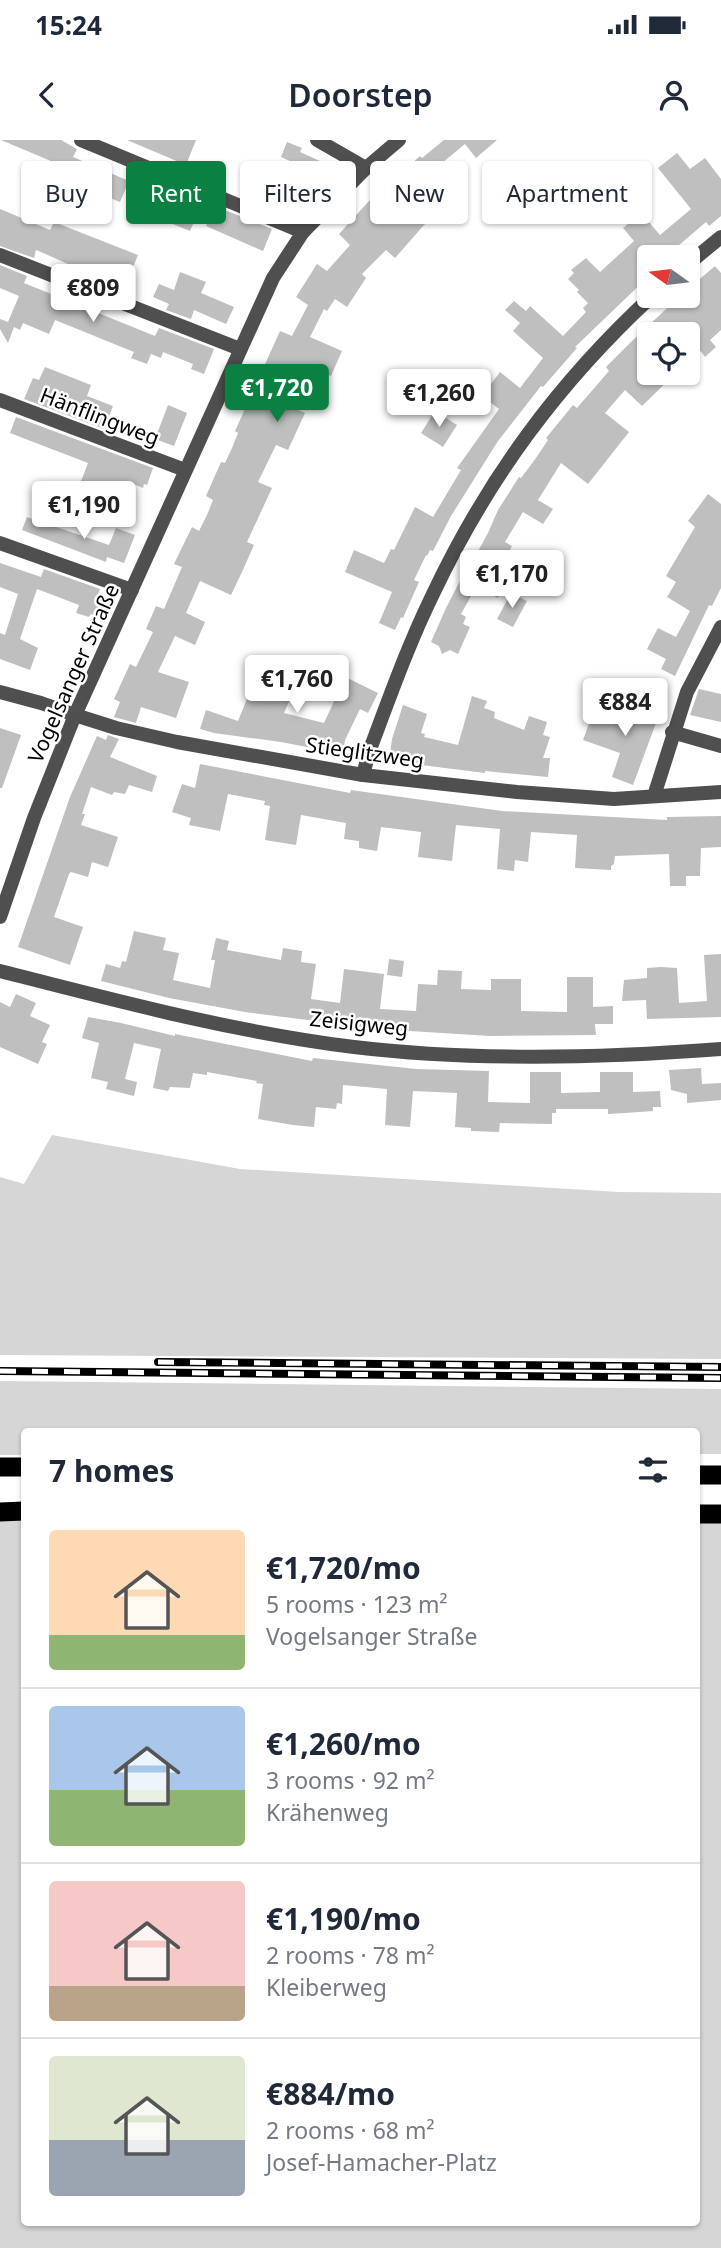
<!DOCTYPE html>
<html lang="en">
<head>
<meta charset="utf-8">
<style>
	body { margin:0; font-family:"Noto Sans",sans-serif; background:#f2f2f3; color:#1f2937; height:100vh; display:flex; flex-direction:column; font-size:26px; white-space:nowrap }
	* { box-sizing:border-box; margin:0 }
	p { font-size:23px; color:#747a83 }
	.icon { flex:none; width:38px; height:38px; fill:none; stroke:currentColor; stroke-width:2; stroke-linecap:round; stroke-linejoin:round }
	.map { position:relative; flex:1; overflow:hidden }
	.drawer { position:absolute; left:21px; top:1288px; width:679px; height:798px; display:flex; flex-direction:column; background:#fff; border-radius:7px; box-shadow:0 2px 5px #0004 }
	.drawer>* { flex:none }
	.banner { position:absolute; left:21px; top:21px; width:679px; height:63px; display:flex; gap:14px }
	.needle { width:46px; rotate:284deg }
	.tools { position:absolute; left:637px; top:105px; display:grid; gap:14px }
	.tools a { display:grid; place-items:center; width:63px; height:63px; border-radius:7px; background:#fff; box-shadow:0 2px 5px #0004; font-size:35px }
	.price { position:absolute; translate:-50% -60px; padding:0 16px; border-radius:7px; background:#fff; color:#222; font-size:23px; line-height:46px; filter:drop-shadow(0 2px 4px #0008) }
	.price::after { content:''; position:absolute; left:50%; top:42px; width:21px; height:16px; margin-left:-10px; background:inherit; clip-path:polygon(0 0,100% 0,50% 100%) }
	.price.active { background:#0b8043; color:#fff }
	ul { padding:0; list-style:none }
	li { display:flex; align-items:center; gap:21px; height:175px; padding:0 28px }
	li+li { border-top:2px solid #e0e1e3 }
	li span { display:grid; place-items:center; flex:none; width:196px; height:140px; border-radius:7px; color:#555 }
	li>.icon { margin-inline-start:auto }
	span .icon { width:84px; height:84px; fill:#fffc; stroke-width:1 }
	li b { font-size:30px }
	h2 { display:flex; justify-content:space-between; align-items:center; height:84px; padding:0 28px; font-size:30px }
	.tag { padding:0 24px; border-radius:7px; background:#fff; box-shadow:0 2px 5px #0004; font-size:24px; line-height:63px }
	.tag.active { background:#0b8043; color:#fff }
	.status { display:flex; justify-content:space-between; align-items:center; height:49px; padding:0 35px; background:#fff; direction:ltr }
	.status svg { height:19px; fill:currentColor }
	header { display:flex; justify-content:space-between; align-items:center; height:91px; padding:0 28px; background:#fff; font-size:32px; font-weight:600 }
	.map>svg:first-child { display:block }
	.green { fill:#d6d6d6 }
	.building { fill:#bfbfbf }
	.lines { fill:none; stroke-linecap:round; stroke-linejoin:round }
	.minor { stroke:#4f4f4f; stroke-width:14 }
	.tertiary { stroke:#4f4f4f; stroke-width:14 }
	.trunk { stroke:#000; stroke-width:19 }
	.rail-casing { stroke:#000; stroke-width:8 }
	.rail { stroke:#fff; stroke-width:5; stroke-dasharray:16; stroke-linecap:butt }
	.labels { text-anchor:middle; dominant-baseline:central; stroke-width:5; stroke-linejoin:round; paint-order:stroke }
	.street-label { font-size:21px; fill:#000; stroke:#fff }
</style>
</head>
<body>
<div class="status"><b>15:24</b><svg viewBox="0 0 49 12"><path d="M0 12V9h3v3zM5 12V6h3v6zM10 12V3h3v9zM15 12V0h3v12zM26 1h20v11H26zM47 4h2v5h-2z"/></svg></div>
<header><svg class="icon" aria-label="back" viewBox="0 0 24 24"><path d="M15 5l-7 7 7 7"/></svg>Doorstep<svg class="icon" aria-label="person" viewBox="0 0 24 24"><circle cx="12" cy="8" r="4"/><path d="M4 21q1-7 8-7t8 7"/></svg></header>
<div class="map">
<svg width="721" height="2108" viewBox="0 0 721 2108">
	<rect width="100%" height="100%" fill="#fff"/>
	<g class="green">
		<polygon points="52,995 240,1029 619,1052 721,1053 721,1219 0,1215 0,1037 24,1044"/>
		<polygon points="0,1241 721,1249 721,1314 697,1314 696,1292 24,1292 24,1315 0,1315"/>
		<polygon points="24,1376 24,2082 696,2082 696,1381 721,1381 721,2108 0,2108 0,1377"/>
	</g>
	<g class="building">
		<polygon points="1,0 61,0 77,9 73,17 129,41 120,62 78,45 71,59 48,49 58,24"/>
		<polygon points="127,0 196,0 186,25"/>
		<polygon points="444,0 497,0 476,18 465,4 431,32 454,59 424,85 395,118 386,110 362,134 366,138 347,167 335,159 327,171 324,169 310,197 342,211 331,236 315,229 307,246 290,239 280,262 305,273 288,310 276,305 258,342 272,348 247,402 254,405 242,432 231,455 200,441 186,473 205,482 195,505 175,496 158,532 189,542 176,578 141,567 136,583 114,577 120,562 114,559 130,524 136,527 153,492 146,489 156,466 164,469 182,427 174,424 192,387 199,391 207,375 213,360 206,356 221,322 225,323 232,308 238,293 235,291 280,191 292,196 308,165 296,157 317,124 327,131 350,105 339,94 369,61 420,16 422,18"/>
		<polygon points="287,2 302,8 300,12 320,21 293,77 275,69 292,22 281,17"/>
		<polygon points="677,13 690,29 705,18 721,39 721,76 709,86 706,82 678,106 681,110 672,117 652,117 649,114 649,136 575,207 577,208 543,247 541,246 498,301 451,376 433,411 430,410 427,416 426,415 414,440 419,442 403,478 401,477 395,490 379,483 392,452 345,432 354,410 384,423 391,409 394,410 415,367 433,377 461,330 457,328 499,269 482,256 500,232 520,248 543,218 513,191 520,183 505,170 514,161 526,171 530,166 563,196 586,172 583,168 588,163 577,152 579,150 568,139 574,133 571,130 586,118 600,132 634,101 623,88 641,73 660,95 691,69 658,28"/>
		<polygon points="155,52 199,70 190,91 146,73"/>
		<polygon points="215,66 272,89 263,111 206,86"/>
		<polygon points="0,69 50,90 54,82 138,115 124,149 41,112 36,110 34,118 0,106"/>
		<polygon points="0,125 27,136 24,143 155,196 159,188 214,209 204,234 191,229 193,224 163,212 161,218 151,214 147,224 131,218 134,212 55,180 49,194 23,183 20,190 14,187 8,203 0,189 0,179 8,182 19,156 0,148"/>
		<polygon points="715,126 721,133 721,190 710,200 716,207 705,217 688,194 649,194 649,233 676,233 642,266 625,250 605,273 629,292 588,344 561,323 538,360 553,369 543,384 523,372 505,402 512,406 496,436 506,441 498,458 476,447 461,474 466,477 463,484 470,487 458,514 450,510 442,514 439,506 431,502 446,468 475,412 477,413 488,393 498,370 519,337 521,338 536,318 548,300 546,298 573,265 577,268 609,231 606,227 633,200 680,156 688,156 688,149"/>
		<polygon points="180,132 206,142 201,153 234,167 226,184 194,170 191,179 166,170 169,164 153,157 159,144 174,150"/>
		<polygon points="45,227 91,245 87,256 113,266 104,289 24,259 33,238 39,240"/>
		<polygon points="168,265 187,273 174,306 155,299"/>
		<polygon points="435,271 457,285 443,307 421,293"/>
		<polygon points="16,277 153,328 147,345 144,344 143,348 131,343 123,361 80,344 88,323 10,293"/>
		<polygon points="708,354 721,364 721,448 712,466 709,465 675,536 661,529 666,519 647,509 658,488 676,497 690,471 667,457 676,442 666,436 695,387 688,381"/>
		<polygon points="27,377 109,405 116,388 135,395 124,423 107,417 106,422 22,390"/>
		<polygon points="0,423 41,437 44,429 100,449 97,457 105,460 99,477 91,474 89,477 76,473 79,465 37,449 20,499 38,508 30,530 0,519 0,493 5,495 18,454 0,447"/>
		<polygon points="511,453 527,461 513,487 497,479"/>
		<polygon points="279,527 300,536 284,573 324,583 336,557 324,551 333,531 378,553 368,573 360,569 345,600 343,614 281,602 214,593 200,589 206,570 238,581 249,554 265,561"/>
		<polygon points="699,549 721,554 721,582 690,575"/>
		<polygon points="472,556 487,561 484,568 495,572 494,578 524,590 529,576 547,582 543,595 550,597 543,618 550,618 548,637 485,631 485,633 389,621 392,599 403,565 427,574 421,593 425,594 424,597 458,605"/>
		<polygon points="646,561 659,565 656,583 633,645 612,637 620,613 583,600 590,581 599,584 606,565 641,578"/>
		<polygon points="0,588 21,595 2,648 0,648"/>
		<polygon points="108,595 119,599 110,617 157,636 152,652 129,645 125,654 114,652 112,655 91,647 82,674 85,674 81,685 118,697 108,727 92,722 88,737 71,732 69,734 54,777 83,787 70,825 18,807 70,657 97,596 106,600"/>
		<polygon points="200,624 350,653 351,650 502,671 667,680 667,677 721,676 721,707 701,708 700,736 686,736 686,746 670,746 669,714 615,716 614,724 611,726 611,730 575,728 577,695 531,692 528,722 515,720 514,731 497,729 500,689 456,685 452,721 418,717 421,692 381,687 377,711 359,708 359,701 344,699 346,683 301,675 296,705 265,700 270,666 264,665 265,661 228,654 220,691 189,685 191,678 172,672 182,644 195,648"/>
		<polygon points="134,791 166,798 163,810 179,813 173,840 210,848 215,820 211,820 216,798 229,801 227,810 281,820 283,808 302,811 301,822 316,824 311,859 340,863 344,829 384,834 380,869 416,871 418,844 437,845 438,830 462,831 461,849 491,850 491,839 521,839 521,871 567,872 567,837 593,837 593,867 613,866 613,884 595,884 596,895 490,896 378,889 245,872 169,858 101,841 106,824 120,828 122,821 126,822"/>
		<polygon points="721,814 721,877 647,879 646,860 622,861 624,840 647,838 647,828 661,827 677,828 679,863 707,861 704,815"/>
		<polygon points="389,819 404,821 402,837 387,835"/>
		<polygon points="16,854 36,863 30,876 50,885 42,902 47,904 38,924 0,907 0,862 10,867"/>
		<polygon points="88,877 121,883 175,896 175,894 312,921 313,918 416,929 489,931 488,962 530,963 530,932 561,932 561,953 600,952 600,932 633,932 633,952 660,951 661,967 653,967 653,971 625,973 608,974 608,969 556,969 556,973 552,973 552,984 500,983 499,992 471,991 471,988 455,987 457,953 413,951 410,987 385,985 387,949 343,945 342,964 337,963 336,969 316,967 314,987 293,985 258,979 263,944 256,943 257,941 207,932 207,935 193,933 190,948 170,947 168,951 153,948 161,909 134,903 125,939 137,942 134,956 106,949 108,942 91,938 99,903 82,898"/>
		<polygon points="701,928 702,944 721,943 721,960 687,963 687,954 671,950 669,930"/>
	</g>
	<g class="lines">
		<g class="minor">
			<polyline points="81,0 303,92"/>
			<polyline points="317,0 366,28"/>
			<polyline points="0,115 240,209"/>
			<polyline points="688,124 721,97"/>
			<polyline points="0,260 185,330"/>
			<polyline points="0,403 132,450"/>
			<polyline points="672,592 721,606"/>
			<path d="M363,635L369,612C389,559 408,505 433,454C488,338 558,243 652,156"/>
			<polyline points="654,656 687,552 721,487"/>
			<polyline points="0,777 34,678 75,575 116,588 177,602 363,635 517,652 614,659 721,652"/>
			<path d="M0,831C117,861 234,892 354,907C471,921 604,918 721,909"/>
		</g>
		<polyline class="tertiary" points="0,552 41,563 75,575 273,138 303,92 366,28 399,0"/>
		<g class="trunk">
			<polyline points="0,1327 24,1327"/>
			<polyline points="696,1335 721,1335"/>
			<polyline points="0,1372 24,1371"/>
			<polyline points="696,1374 721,1374"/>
		</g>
		<g class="rail-casing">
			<g id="rail">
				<polyline points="158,1222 721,1227"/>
				<polyline points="0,1231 721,1238"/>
			</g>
		</g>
		<use href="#rail" class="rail"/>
	</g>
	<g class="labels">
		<g class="street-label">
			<text transform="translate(100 276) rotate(21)">Hänflingweg</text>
			<text transform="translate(73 533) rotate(-66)">Vogelsanger Straße</text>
			<text transform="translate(365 612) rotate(8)">Stieglitzweg</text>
			<text transform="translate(359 883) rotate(6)">Zeisigweg</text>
		</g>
	</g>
</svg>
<div class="tools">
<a><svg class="needle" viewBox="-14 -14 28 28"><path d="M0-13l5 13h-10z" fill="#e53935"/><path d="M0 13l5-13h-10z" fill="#747a83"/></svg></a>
<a><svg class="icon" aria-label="locate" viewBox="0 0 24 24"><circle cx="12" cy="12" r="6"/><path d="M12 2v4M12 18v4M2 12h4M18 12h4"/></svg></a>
</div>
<b class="price" style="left:93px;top:184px">€809</b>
<b class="price active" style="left:277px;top:284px">€1,720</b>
<b class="price" style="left:439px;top:289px">€1,260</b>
<b class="price" style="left:84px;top:401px">€1,190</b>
<b class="price" style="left:512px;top:470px">€1,170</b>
<b class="price" style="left:297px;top:575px">€1,760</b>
<b class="price" style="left:625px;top:598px">€884</b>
<div class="banner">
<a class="tag">Buy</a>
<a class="tag active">Rent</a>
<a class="tag">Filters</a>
<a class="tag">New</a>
<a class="tag">Apartment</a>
</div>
<section class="drawer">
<h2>7 homes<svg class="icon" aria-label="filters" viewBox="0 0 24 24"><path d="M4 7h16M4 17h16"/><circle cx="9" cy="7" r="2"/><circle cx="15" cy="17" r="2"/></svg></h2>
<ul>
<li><span style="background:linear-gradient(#ffd9b3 75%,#8fb573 0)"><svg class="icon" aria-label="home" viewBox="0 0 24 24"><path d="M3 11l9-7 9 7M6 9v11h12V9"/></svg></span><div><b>€1,720/mo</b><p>5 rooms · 123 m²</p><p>Vogelsanger Straße</p></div></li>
<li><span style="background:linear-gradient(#a9c7e8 60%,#8fb573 0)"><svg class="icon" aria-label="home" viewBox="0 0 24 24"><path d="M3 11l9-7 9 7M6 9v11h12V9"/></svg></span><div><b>€1,260/mo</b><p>3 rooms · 92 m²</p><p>Krähenweg</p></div></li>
<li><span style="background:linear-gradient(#f6c9c9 75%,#b9a48a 0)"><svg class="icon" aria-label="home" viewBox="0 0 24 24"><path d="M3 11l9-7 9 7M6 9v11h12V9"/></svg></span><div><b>€1,190/mo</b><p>2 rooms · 78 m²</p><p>Kleiberweg</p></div></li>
<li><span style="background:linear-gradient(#dfe7d0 60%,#9aa5b1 0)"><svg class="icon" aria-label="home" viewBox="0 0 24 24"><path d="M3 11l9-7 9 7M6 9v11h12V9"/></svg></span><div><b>€884/mo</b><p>2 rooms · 68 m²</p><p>Josef-Hamacher-Platz</p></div></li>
</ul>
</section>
</div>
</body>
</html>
